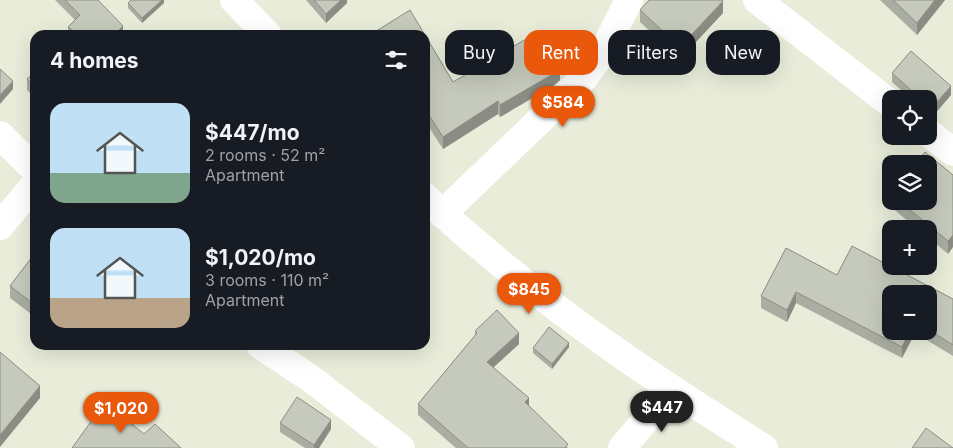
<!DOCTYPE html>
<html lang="en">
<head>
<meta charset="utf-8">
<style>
	body { margin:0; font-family:Inter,sans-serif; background:#242831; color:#f1f3f6; height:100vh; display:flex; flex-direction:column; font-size:19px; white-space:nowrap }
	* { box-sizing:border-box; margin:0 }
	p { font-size:16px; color:#9ea1a6 }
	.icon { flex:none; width:28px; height:28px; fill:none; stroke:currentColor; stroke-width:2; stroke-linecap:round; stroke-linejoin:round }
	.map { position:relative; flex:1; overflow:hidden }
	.panel { position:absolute; left:30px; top:30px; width:400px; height:320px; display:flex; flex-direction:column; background:#171b24; border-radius:15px; box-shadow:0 5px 20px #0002 }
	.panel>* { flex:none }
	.top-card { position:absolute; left:445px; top:30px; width:432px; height:45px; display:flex; gap:10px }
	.buttons { position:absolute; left:882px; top:90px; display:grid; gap:10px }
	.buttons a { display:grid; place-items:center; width:55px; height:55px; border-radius:10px; background:#171b24; box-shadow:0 5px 20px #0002; font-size:25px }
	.price { position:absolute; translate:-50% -42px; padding:0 11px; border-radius:18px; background:#ea580c; color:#fff; font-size:16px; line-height:32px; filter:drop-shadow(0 1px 2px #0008) }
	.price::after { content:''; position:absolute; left:50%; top:30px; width:15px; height:11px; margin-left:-8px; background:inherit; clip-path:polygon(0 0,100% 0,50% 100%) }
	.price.on { background:#222; color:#fff }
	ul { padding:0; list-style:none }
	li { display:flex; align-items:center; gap:15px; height:125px; padding:0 20px }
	li span { display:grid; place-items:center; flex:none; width:140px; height:100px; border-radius:15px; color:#555 }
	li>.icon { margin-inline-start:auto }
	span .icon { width:60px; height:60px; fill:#fffc; stroke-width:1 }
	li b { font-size:21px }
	h2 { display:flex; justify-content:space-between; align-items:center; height:60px; padding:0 20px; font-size:21px }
	.chip { padding:0 18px; border-radius:15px; background:#171b24; box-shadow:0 5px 20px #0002; font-size:18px; line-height:45px }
	.chip.on { background:#ea580c; color:#fff }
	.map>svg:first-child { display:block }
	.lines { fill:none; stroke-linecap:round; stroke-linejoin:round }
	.street { stroke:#fff; stroke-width:28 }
	.wall { fill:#aaaea2; fill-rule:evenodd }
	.shaded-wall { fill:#8b8d84 }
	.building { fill:#c6cabc; stroke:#8b8d84 }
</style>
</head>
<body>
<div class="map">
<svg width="953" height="448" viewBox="0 0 953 448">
	<rect width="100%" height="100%" fill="#e8ecd9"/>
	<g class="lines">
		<g class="street">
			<polyline points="234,0 268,35"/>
			<polyline points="757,0 891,104"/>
			<polyline points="929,133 953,152"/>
			<polyline points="0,135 35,170"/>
			<path d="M425,197C446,218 470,238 493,257C578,329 670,389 764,448"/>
			<polyline points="442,214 585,77 604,50 629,0"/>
			<polyline points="0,226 35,184"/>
			<polyline points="260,345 310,378 401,448"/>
			<polyline points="622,448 671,390"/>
		</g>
	</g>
	<g class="wall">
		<polygon points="55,0 98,0 123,35 68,35 68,27 75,20"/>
		<polygon points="164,0 164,3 142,23 128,8 128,3"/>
		<polygon points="306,0 347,0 347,3 326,23"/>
		<polygon points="880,0 945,0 917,35"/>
		<polygon points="640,10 723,13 680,59 640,22"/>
		<polygon points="425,35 453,82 560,80 553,86 500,117 498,114 443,149 425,121"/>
		<polygon points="35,72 35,98 27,90 27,79"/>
		<polygon points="892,73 951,95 932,117 929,115 929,99 911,99 892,82"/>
		<polygon points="953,175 948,254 929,238 929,229 917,229 890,206 890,194 891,193 891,201 929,201"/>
		<path d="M852,246L953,299V356L915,333L902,358L796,303L787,322L761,308V296L786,248L837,275ZM891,294H929V331H891Z"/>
		<polygon points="35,253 35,317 10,298 10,286"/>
		<polygon points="475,331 519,344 493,368 568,448 456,448 418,415 418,404 475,336"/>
		<polygon points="569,347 552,369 533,353 533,348"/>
		<polygon points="280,423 331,429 319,448 305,448 280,432"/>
	</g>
	<g class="shaded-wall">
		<polygon points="162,0 164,0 164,3 142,23 142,18"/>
		<polygon points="341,0 347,0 347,3 326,23 326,14"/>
		<polygon points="935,0 945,0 917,35 917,23"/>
		<polygon points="723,1 723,13 680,59 680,47"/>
		<polygon points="123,26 123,35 114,35"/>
		<polygon points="560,67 560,80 553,86 500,117 500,105"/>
		<polygon points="13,81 13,89 0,104 0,95"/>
		<polygon points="951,86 951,95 932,117 932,108"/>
		<polygon points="498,101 498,114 443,149 443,137"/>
		<polygon points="953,235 953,247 948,254 948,241"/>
		<polygon points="796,292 796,303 787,322 787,310"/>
		<polygon points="910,331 915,331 915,333 902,358 902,347"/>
		<polygon points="519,333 519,344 487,373 487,362"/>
		<polygon points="569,343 569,347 552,369 552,364"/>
		<polygon points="40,386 40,398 0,447 0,435"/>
		<polygon points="529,398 529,409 525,402"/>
		<polygon points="331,420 331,429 319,448 314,448 314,445"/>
	</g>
	<g class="building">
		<polygon points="65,0 98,0 123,26 114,35 73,35 75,33 68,27 80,15"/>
		<polygon points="131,0 162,0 142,18 128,3"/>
		<polygon points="314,0 341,0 326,14"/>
		<polygon points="649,0 722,0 723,1 680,47 640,10"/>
		<polygon points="893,0 935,0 917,23"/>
		<polygon points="410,10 453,82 538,32 560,67 553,74 500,105 498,101 443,137 425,109 425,35 370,35"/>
		<polygon points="911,51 951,86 932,108 929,106 929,99 921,99 892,73"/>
		<polygon points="0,69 13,81 0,95"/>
		<polygon points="35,72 35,87 27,79"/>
		<polygon points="925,152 953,175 953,235 948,241 899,201 929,201 929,164 915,164"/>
		<polygon points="852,246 953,299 953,345 929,330 929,294 891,294 891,331 910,331 902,347 796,292 787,310 761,296 786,248 837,275"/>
		<polygon points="35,253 35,305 10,286"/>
		<polygon points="497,310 519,333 487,362 529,398 525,402 568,444 565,448 468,448 418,404 477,333 475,331"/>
		<polygon points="549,327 569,343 552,364 533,348"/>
		<polygon points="0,352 40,386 0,435"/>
		<polygon points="297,397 331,420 314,445 280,423"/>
		<polygon points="105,402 144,434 155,424 181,448 72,448"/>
		<polygon points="926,428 953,448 912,448"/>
	</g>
</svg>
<div class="buttons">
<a><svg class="icon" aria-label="locate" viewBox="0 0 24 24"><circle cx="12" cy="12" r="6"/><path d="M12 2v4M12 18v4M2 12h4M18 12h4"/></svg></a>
<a><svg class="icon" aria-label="layers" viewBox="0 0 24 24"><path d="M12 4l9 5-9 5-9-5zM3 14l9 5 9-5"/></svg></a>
<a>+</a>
<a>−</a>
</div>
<b class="price" style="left:563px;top:128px">$584</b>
<b class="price" style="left:529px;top:315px">$845</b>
<b class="price on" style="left:662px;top:433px">$447</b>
<b class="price" style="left:121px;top:434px">$1,020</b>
<div class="top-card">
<a class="chip">Buy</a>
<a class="chip on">Rent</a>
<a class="chip">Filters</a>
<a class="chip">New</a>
</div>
<section class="panel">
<h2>4 homes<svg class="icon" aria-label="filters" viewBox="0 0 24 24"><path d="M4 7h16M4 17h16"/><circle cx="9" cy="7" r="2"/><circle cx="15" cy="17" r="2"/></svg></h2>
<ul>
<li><span style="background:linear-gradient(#bfe0f5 70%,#7fa58c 0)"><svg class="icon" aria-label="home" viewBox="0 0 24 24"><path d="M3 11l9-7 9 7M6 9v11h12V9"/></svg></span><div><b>$447/mo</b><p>2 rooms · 52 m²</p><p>Apartment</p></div></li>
<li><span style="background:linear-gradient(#bfe0f5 70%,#b9a48a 0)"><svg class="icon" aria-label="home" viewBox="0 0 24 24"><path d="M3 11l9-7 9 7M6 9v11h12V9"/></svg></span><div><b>$1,020/mo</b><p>3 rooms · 110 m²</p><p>Apartment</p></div></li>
</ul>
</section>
</div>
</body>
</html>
